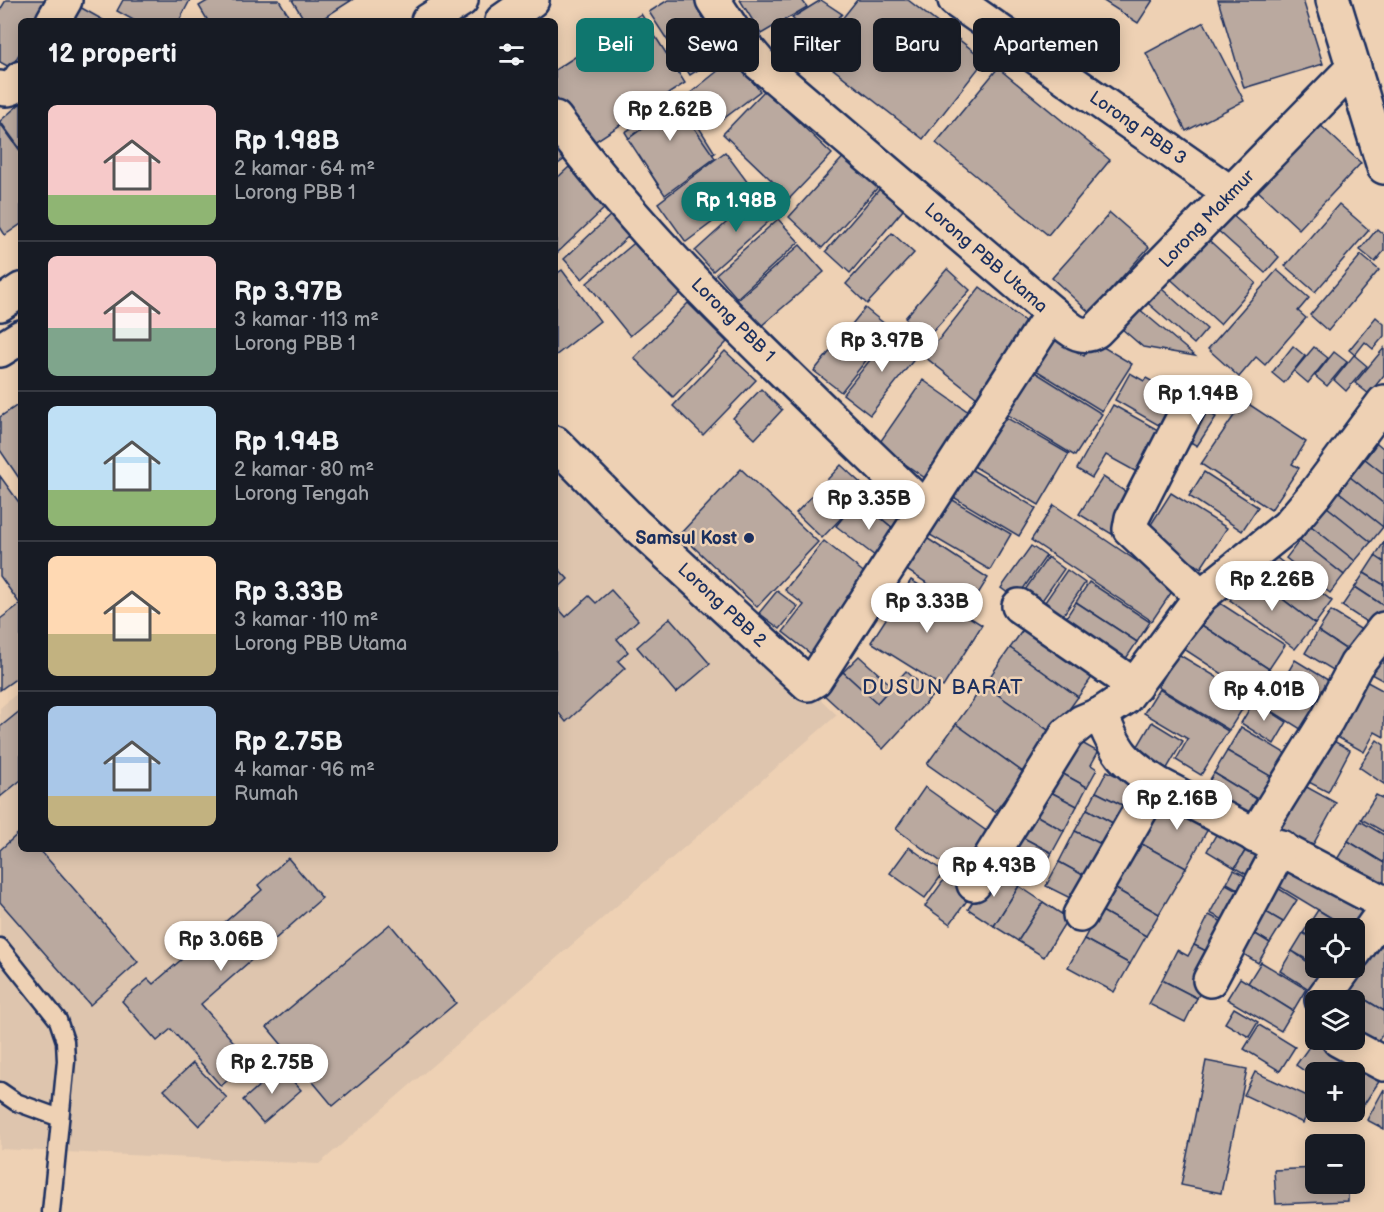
<!DOCTYPE html>
<html lang="id">
<head>
<meta charset="utf-8">
<style>
	body { margin:0; font-family:"Balsamiq Sans",sans-serif; background:#20242c; color:#f1f3f6; height:100vh; display:flex; flex-direction:column; font-size:22px; white-space:nowrap }
	* { box-sizing:border-box; margin:0 }
	p { font-size:20px; color:#9ea1a6 }
	.icon { flex:none; width:33px; height:33px; fill:none; stroke:currentColor; stroke-width:2; stroke-linecap:round; stroke-linejoin:round }
	.map { position:relative; flex:1; overflow:hidden }
	.drawer { position:absolute; left:18px; top:18px; width:540px; height:834px; display:flex; flex-direction:column; background:#171b24; border-radius:9px; box-shadow:0 3px 15px #0003 }
	.drawer>* { flex:none }
	.banner { position:absolute; left:576px; top:18px; width:570px; height:54px; display:flex; gap:12px }
	.buttons { position:absolute; left:1305px; top:918px; display:grid; gap:12px }
	.buttons a { display:grid; place-items:center; width:60px; height:60px; border-radius:9px; background:#171b24; box-shadow:0 3px 15px #0003; font-size:30px }
	.price { position:absolute; translate:-50% -51px; padding:0 14px; border-radius:21px; background:#fff; color:#222; font-size:20px; line-height:39px; filter:drop-shadow(0 2px 3px #0008) }
	.price::after { content:''; position:absolute; left:50%; top:36px; width:18px; height:14px; margin-left:-9px; background:inherit; clip-path:polygon(0 0,100% 0,50% 100%) }
	.price.active { background:#0f766e; color:#fff }
	ul { padding:0; list-style:none }
	li { display:flex; align-items:center; gap:18px; height:150px; padding:0 30px }
	li+li { border-top:2px solid #363941 }
	li span { display:grid; place-items:center; flex:none; width:168px; height:120px; border-radius:9px; color:#555 }
	li>.icon { margin-inline-start:auto }
	span .icon { width:72px; height:72px; fill:#fffc; stroke-width:1 }
	li b { font-size:26px }
	h2 { display:flex; justify-content:space-between; align-items:center; height:72px; padding:0 30px; font-size:26px }
	.pill { padding:0 21px; border-radius:9px; background:#171b24; box-shadow:0 3px 15px #0003; font-size:21px; line-height:54px }
	.pill.active { background:#0f766e; color:#fff }
	.map>svg:first-child { display:block }
	.built { fill:#dec5ae; fill-rule:evenodd }
	.building { fill:#baa99f; stroke:#1b2f5e; stroke-width:1.5 }
	.lines { fill:none; stroke-linecap:round; stroke-linejoin:round }
	.lane-casing { stroke:#1b2f5e; stroke-width:21 }
	.street-casing { stroke:#1b2f5e; stroke-width:38 }
	.secondary-casing { stroke:#1b2f5e; stroke-width:38 }
	.lane { stroke:#eed1b4; stroke-width:16 }
	.street { stroke:#eed1b4; stroke-width:33 }
	.secondary { stroke:#eed1b4; stroke-width:33 }
	.poi-dot { fill:#1b2f5e; stroke:#eed1b4; stroke-width:2 }
	.labels { text-anchor:middle; dominant-baseline:central; stroke-width:5; stroke-linejoin:round; paint-order:stroke }
	.street-label { font-size:18px; fill:#1b2f5e; stroke:#eed1b4 }
	.poi-label { font-size:18px; font-weight:bold; fill:#1b2f5e; stroke:#eed1b4; text-anchor:end }
	.quarter-label { font-size:21px; letter-spacing:1.5px; fill:#1b2f5e; stroke:#eed1b4 }
</style>
</head>
<body>
<div class="map">
<svg width="1384" height="1212" viewBox="0 0 1384 1212">
	<rect width="100%" height="100%" fill="#eed1b4"/>
	<filter id="ink" filterUnits="userSpaceOnUse"><feTurbulence type="fractalNoise" baseFrequency=".0167" numOctaves="2"/><feDisplacementMap in="SourceGraphic" scale="12" xChannelSelector="R" yChannelSelector="G"/><feConvolveMatrix kernelMatrix="1 2 1 2 8 2 1 2 1" color-interpolation-filters="sRGB"/></filter>
	<g filter="url(#ink)">
		<g class="built">
			<path d="M555,447L837,715L319,1164L0,1149V902L90,1005L138,962L39,849H555V714L558,712L566,722L625,668L618,661L628,651L617,639L637,620L611,590L596,603L589,596L566,617L559,610L555,613V591L568,579L555,565ZM288,858L322,898L201,1004L250,1061L221,1086L171,1029L123,1001L148,979L153,984L262,890L258,884ZM192,1063L227,1098L199,1126L164,1090ZM280,1067L300,1090L263,1122L243,1100Z"/>
			<polygon points="21,690 21,831 0,850 0,708"/>
		</g>
		<g class="building">
			<polygon points="6,0 50,0 38,21 21,21 21,51 11,68 0,62 0,10"/>
			<polygon points="123,0 190,0 179,21 135,21 117,11"/>
			<polygon points="209,0 279,0 292,21 208,21 199,6"/>
			<polygon points="292,0 352,0 319,21 305,21"/>
			<polygon points="668,0 701,0 732,48 690,75 649,12"/>
			<polygon points="740,0 802,0 807,7 761,34"/>
			<polygon points="821,0 842,14 816,43 792,18"/>
			<polygon points="857,0 908,0 985,60 923,139 814,54"/>
			<polygon points="1102,0 1153,0 1138,23"/>
			<polygon points="1218,0 1303,0 1323,64 1244,88"/>
			<polygon points="78,6 105,21 70,21"/>
			<polygon points="641,14 685,83 588,146 555,96 555,70"/>
			<polygon points="1204,22 1244,101 1186,131 1146,53"/>
			<polygon points="734,58 760,91 714,126 689,94"/>
			<polygon points="998,68 1110,160 1048,235 936,143"/>
			<polygon points="765,90 832,154 790,198 723,134"/>
			<polygon points="680,97 715,153 659,187 625,132"/>
			<polygon points="21,103 21,150 0,121"/>
			<polygon points="677,103 715,158 665,195 628,139"/>
			<polygon points="0,123 21,152 21,224 5,235 0,227"/>
			<polygon points="1318,123 1361,163 1299,229 1256,189"/>
			<polygon points="555,136 569,156 555,166"/>
			<polygon points="725,152 754,191 686,242 658,203"/>
			<polygon points="847,153 881,184 822,248 789,217"/>
			<polygon points="569,167 606,207 556,254 555,180"/>
			<polygon points="884,184 908,204 850,273 826,251"/>
			<polygon points="758,194 776,215 713,271 695,251"/>
			<polygon points="1339,204 1369,230 1315,292 1285,266"/>
			<polygon points="614,212 633,232 582,279 564,259"/>
			<polygon points="1229,212 1279,257 1265,273 1214,227"/>
			<polygon points="1110,213 1149,247 1090,313 1052,278"/>
			<polygon points="778,219 799,242 737,298 716,274"/>
			<polygon points="1377,229 1384,235 1384,251 1375,262 1360,250"/>
			<polygon points="892,233 914,253 867,304 846,284"/>
			<polygon points="1201,233 1256,283 1220,324 1164,273"/>
			<polygon points="639,239 682,292 630,336 587,283"/>
			<polygon points="800,245 824,272 760,327 737,300"/>
			<polygon points="1361,255 1379,270 1328,331 1310,315"/>
			<polygon points="947,269 970,290 927,338 905,318"/>
			<polygon points="562,270 600,321 555,356 555,275"/>
			<polygon points="1277,270 1309,298 1298,311 1306,318 1265,365 1256,357 1239,377 1208,349"/>
			<polygon points="1154,282 1207,329 1194,344 1141,297"/>
			<polygon points="980,287 1036,330 981,401 925,357"/>
			<polygon points="688,303 727,342 673,397 634,358"/>
			<polygon points="1132,303 1195,356 1143,347 1115,323"/>
			<polygon points="865,308 891,329 841,392 814,371"/>
			<polygon points="1376,317 1384,324 1384,336 1373,349 1365,342 1355,355 1349,350"/>
			<polygon points="893,331 920,352 870,415 843,394"/>
			<polygon points="1050,335 1084,356 1093,341 1132,364 1102,411 1031,367"/>
			<polygon points="1293,346 1305,356 1284,383 1272,373"/>
			<polygon points="1314,347 1328,358 1308,383 1294,371"/>
			<polygon points="1384,348 1384,375 1369,394 1355,383"/>
			<polygon points="725,351 756,380 703,435 673,406"/>
			<polygon points="1334,352 1347,362 1327,386 1315,376"/>
			<polygon points="1354,355 1367,366 1346,391 1334,380"/>
			<polygon points="1030,369 1102,414 1075,456 1003,412"/>
			<polygon points="1130,373 1144,381 1146,378 1186,400 1169,431 1115,400"/>
			<polygon points="923,380 970,413 925,478 878,445"/>
			<polygon points="761,389 782,410 755,439 733,418"/>
			<polygon points="1244,401 1306,442 1292,464 1299,468 1271,510 1201,464"/>
			<polygon points="21,403 21,481 0,450 0,417"/>
			<polygon points="1113,405 1167,435 1144,476 1106,455 1092,478 1077,469"/>
			<polygon points="1198,407 1216,417 1197,446 1181,436"/>
			<polygon points="1000,414 1069,454 1039,505 970,464"/>
			<polygon points="1377,443 1384,449 1384,474 1365,459"/>
			<polygon points="1365,459 1384,474 1384,504 1350,477"/>
			<polygon points="841,465 868,490 822,538 796,513"/>
			<polygon points="967,467 1036,508 1019,536 950,495"/>
			<polygon points="741,469 818,542 757,607 680,534"/>
			<polygon points="1204,472 1258,507 1242,531 1189,496"/>
			<polygon points="0,476 21,505 21,675 0,690 0,619 20,604 0,576"/>
			<polygon points="1103,477 1138,500 1115,536 1079,514"/>
			<polygon points="1350,477 1384,504 1383,527 1339,492"/>
			<polygon points="876,480 914,517 901,535 858,499"/>
			<polygon points="1339,492 1383,527 1371,542 1327,507"/>
			<polygon points="1171,493 1227,528 1201,568 1145,534"/>
			<polygon points="858,499 901,535 884,563 836,526"/>
			<polygon points="951,499 1011,534 990,570 930,535"/>
			<polygon points="1054,505 1175,587 1152,621 1031,540"/>
			<polygon points="1327,507 1371,542 1355,561 1311,526"/>
			<polygon points="1311,526 1355,561 1344,575 1300,540"/>
			<polygon points="919,533 988,578 968,610 899,565"/>
			<polygon points="1300,540 1344,575 1330,593 1286,558"/>
			<polygon points="824,541 871,578 811,654 783,632 804,605 785,590"/>
			<polygon points="1384,542 1384,562 1375,556"/>
			<polygon points="1031,546 1046,556 1016,599 1001,588"/>
			<polygon points="1268,551 1332,601 1315,624 1250,574"/>
			<polygon points="1375,556 1384,562 1384,585 1364,573"/>
			<polygon points="1048,557 1064,569 1034,612 1018,600"/>
			<polygon points="555,565 568,579 555,591"/>
			<polygon points="1067,570 1085,583 1055,627 1036,615"/>
			<polygon points="1364,573 1384,585 1384,606 1355,587"/>
			<polygon points="1250,574 1315,624 1295,649 1230,600"/>
			<polygon points="911,580 982,625 943,687 871,642"/>
			<polygon points="1089,582 1150,622 1137,642 1076,602"/>
			<polygon points="1355,587 1384,606 1384,612 1374,627 1342,606"/>
			<polygon points="611,590 638,620 617,639 628,652 618,661 625,668 566,722 558,712 555,714 555,613 559,609 566,617 589,596 596,603"/>
			<polygon points="777,591 798,607 780,629 759,613"/>
			<polygon points="1212,598 1285,645 1269,669 1197,622"/>
			<polygon points="1076,602 1137,642 1119,669 1058,630"/>
			<polygon points="1331,611 1370,635 1356,656 1318,631"/>
			<polygon points="1032,617 1100,666 1078,697 1010,648"/>
			<polygon points="670,618 710,664 676,693 637,647"/>
			<polygon points="1197,622 1269,669 1253,694 1181,647"/>
			<polygon points="1318,631 1356,656 1343,676 1305,653"/>
			<polygon points="1384,642 1384,681 1367,672"/>
			<polygon points="1010,648 1078,697 1052,733 984,685"/>
			<polygon points="1178,654 1250,697 1229,730 1158,687"/>
			<polygon points="859,656 892,686 877,703 843,672"/>
			<polygon points="1295,660 1336,685 1321,709 1281,684"/>
			<polygon points="906,671 933,695 883,749 823,694 843,672 877,703"/>
			<polygon points="1360,678 1384,691 1384,737 1375,732 1364,752 1330,733"/>
			<polygon points="1281,684 1321,709 1307,733 1267,708"/>
			<polygon points="984,685 1052,733 1024,773 956,724"/>
			<polygon points="1159,689 1228,731 1201,775 1176,760 1188,739 1144,713"/>
			<polygon points="1254,701 1287,722 1274,744 1241,723"/>
			<polygon points="21,710 21,780 0,797 0,727"/>
			<polygon points="1152,722 1183,741 1162,777 1131,758"/>
			<polygon points="956,724 1024,773 995,812 927,764"/>
			<polygon points="1241,727 1293,758 1279,781 1227,751"/>
			<polygon points="1321,734 1350,750 1328,792 1299,777"/>
			<polygon points="1073,738 1098,752 1091,765 1097,769 1087,787 1056,770"/>
			<polygon points="1377,740 1384,745 1384,784 1359,767"/>
			<polygon points="1227,751 1279,781 1265,804 1214,773"/>
			<polygon points="1056,770 1087,787 1077,806 1045,789"/>
			<polygon points="1107,771 1141,788 1130,809 1096,792"/>
			<polygon points="1214,773 1265,804 1249,830 1198,799"/>
			<polygon points="1292,779 1336,803 1309,852 1265,828"/>
			<polygon points="925,787 992,835 962,877 896,829"/>
			<polygon points="1045,789 1077,806 1064,831 1032,813"/>
			<polygon points="1096,792 1130,809 1120,827 1087,809"/>
			<polygon points="1168,794 1213,820 1186,868 1140,843"/>
			<polygon points="1376,795 1384,799 1384,832 1361,819"/>
			<polygon points="1087,809 1120,827 1109,848 1075,831"/>
			<polygon points="1032,813 1064,831 1052,853 1020,836"/>
			<polygon points="1360,821 1384,835 1384,863 1348,841"/>
			<polygon points="1222,824 1251,841 1235,868 1207,851"/>
			<polygon points="21,831 21,849 39,849 138,962 90,1005 0,902 0,850"/>
			<polygon points="1075,831 1109,848 1092,880 1059,862"/>
			<polygon points="1020,836 1052,853 1038,877 1007,860"/>
			<polygon points="1251,841 1274,854 1258,881 1235,868"/>
			<polygon points="1348,841 1384,863 1384,884 1379,893 1333,866"/>
			<polygon points="1140,843 1186,868 1159,914 1114,888"/>
			<polygon points="909,847 944,872 925,898 890,873"/>
			<polygon points="1290,853 1370,902 1354,928 1348,928 1272,882"/>
			<polygon points="288,858 322,898 201,1004 250,1061 221,1086 171,1029 157,1041 122,1001 148,979 153,984 262,890 258,885"/>
			<polygon points="1059,862 1092,880 1080,903 1046,886"/>
			<polygon points="993,870 1019,886 994,926 968,909"/>
			<polygon points="1234,870 1258,883 1250,896 1227,883"/>
			<polygon points="946,877 971,895 950,924 925,906"/>
			<polygon points="1268,882 1297,900 1283,922 1254,905"/>
			<polygon points="1226,884 1250,897 1235,926 1210,913"/>
			<polygon points="1019,886 1043,902 1018,941 994,926"/>
			<polygon points="1114,888 1159,914 1146,936 1100,910"/>
			<polygon points="1043,902 1068,918 1044,957 1018,941"/>
			<polygon points="1254,905 1283,922 1270,943 1241,925"/>
			<polygon points="1100,910 1146,936 1130,964 1084,939"/>
			<polygon points="1318,910 1348,928 1316,928 1316,941 1303,933"/>
			<polygon points="1209,915 1234,928 1218,957 1194,945"/>
			<polygon points="390,924 456,1003 333,1106 267,1027"/>
			<polygon points="1241,925 1270,943 1258,963 1229,945"/>
			<polygon points="1384,928 1384,1011 1346,988"/>
			<polygon points="1303,933 1316,941 1316,965 1292,951"/>
			<polygon points="1084,939 1130,964 1114,992 1068,967"/>
			<polygon points="1194,945 1218,957 1197,998 1162,980 1177,950 1188,956"/>
			<polygon points="1292,951 1316,968 1327,972 1315,993 1280,971"/>
			<polygon points="1261,962 1306,989 1293,1011 1248,983"/>
			<polygon points="1240,978 1293,1011 1281,1031 1227,999"/>
			<polygon points="1162,980 1197,998 1185,1022 1149,1004"/>
			<polygon points="1346,988 1384,1011 1384,1032 1375,1046 1354,1033 1354,1000 1338,1000"/>
			<polygon points="1234,1008 1258,1022 1249,1037 1225,1023"/>
			<polygon points="1259,1025 1295,1047 1280,1071 1244,1049"/>
			<polygon points="1316,1037 1316,1040 1330,1040 1359,1059 1350,1072 1316,1072 1316,1079 1296,1065"/>
			<polygon points="1206,1061 1247,1069 1221,1193 1181,1185"/>
			<polygon points="193,1063 227,1098 199,1126 164,1090"/>
			<polygon points="1369,1065 1384,1074 1357,1115 1351,1112 1354,1112 1354,1086"/>
			<polygon points="280,1067 301,1090 263,1123 243,1100"/>
			<polygon points="1255,1072 1314,1099 1303,1123 1244,1095"/>
			<polygon points="1384,1089 1384,1129 1367,1120"/>
			<polygon points="1316,1168 1316,1184 1348,1184 1348,1201 1276,1204 1274,1170"/>
		</g>
		<g class="lines">
			<g class="lane-casing">
				<g id="lane">
					<polyline points="0,947 58,1020 65,1041 66,1061 51,1212"/>
					<polyline points="0,1091 16,1102 60,1118"/>
				</g>
			</g>
			<g class="street-casing">
				<g id="street">
					<polyline points="955,0 1232,194"/>
					<polyline points="1333,0 1384,167"/>
					<polyline points="53,21 65,0"/>
					<path d="M0,88C10,91 16,86 21,78"/>
					<path d="M555,118C661,263 797,383 925,509"/>
					<path d="M1052,313C1065,324 1078,342 1096,331L1354,67"/>
					<polyline points="1191,403 1132,518 1130,529 1201,596"/>
					<polyline points="555,443 635,524 808,684 815,680 1052,313 760,64 738,38 713,0"/>
					<polyline points="1019,606 1135,686"/>
					<path d="M1101,714C1116,753 1122,760 1156,783L1384,903"/>
					<polyline points="1255,836 1327,720 1356,665 1384,629"/>
					<polyline points="974,884 1067,734 1082,722 1101,714 1125,698 1201,596 1288,526 1316,493 1384,402"/>
					<polyline points="1080,915 1156,783"/>
					<polyline points="1354,953 1384,911"/>
					<polyline points="1210,980 1281,847"/>
					<polyline points="1322,1000 1345,968"/>
					<polyline points="1339,1040 1384,1064"/>
				</g>
			</g>
			<g class="secondary-casing">
				<g id="secondary">
					<polyline points="428,21 461,0"/>
					<polyline points="502,21 532,0"/>
					<polyline points="0,304 21,290"/>
					<polyline points="0,350 21,337"/>
				</g>
			</g>
			<use href="#lane" class="lane"/>
			<use href="#street" class="street"/>
			<use href="#secondary" class="secondary"/>
		</g>
	</g>
	<circle class="poi-dot" cx="749" cy="538" r="6"/>
	<g class="labels">
		<g class="street-label">
			<text transform="translate(1138 128) rotate(35)">Lorong PBB 3</text>
			<text transform="translate(1207 219) rotate(-46)">Lorong Makmur</text>
			<text transform="translate(986 258) rotate(41)">Lorong PBB Utama</text>
			<text transform="translate(733 320) rotate(45)">Lorong PBB 1</text>
			<text transform="translate(722 605) rotate(43)">Lorong PBB 2</text>
		</g>
		<g class="poi-label">
			<text x="737" y="538">Samsul Kost</text>
		</g>
		<g class="quarter-label">
			<text x="943" y="687">DUSUN BARAT</text>
		</g>
	</g>
</svg>
<div class="buttons">
<a><svg class="icon" aria-label="locate" viewBox="0 0 24 24"><circle cx="12" cy="12" r="6"/><path d="M12 2v4M12 18v4M2 12h4M18 12h4"/></svg></a>
<a><svg class="icon" aria-label="layers" viewBox="0 0 24 24"><path d="M12 4l9 5-9 5-9-5zM3 14l9 5 9-5"/></svg></a>
<a>+</a>
<a>−</a>
</div>
<b class="price" style="left:670px;top:142px">Rp 2.62B</b>
<b class="price active" style="left:736px;top:233px">Rp 1.98B</b>
<b class="price" style="left:882px;top:373px">Rp 3.97B</b>
<b class="price" style="left:1198px;top:426px">Rp 1.94B</b>
<b class="price" style="left:869px;top:531px">Rp 3.35B</b>
<b class="price" style="left:1272px;top:612px">Rp 2.26B</b>
<b class="price" style="left:927px;top:634px">Rp 3.33B</b>
<b class="price" style="left:1264px;top:722px">Rp 4.01B</b>
<b class="price" style="left:1177px;top:831px">Rp 2.16B</b>
<b class="price" style="left:994px;top:898px">Rp 4.93B</b>
<b class="price" style="left:221px;top:972px">Rp 3.06B</b>
<b class="price" style="left:272px;top:1095px">Rp 2.75B</b>
<div class="banner">
<a class="pill active">Beli</a>
<a class="pill">Sewa</a>
<a class="pill">Filter</a>
<a class="pill">Baru</a>
<a class="pill">Apartemen</a>
</div>
<section class="drawer">
<h2>12 properti<svg class="icon" aria-label="filters" viewBox="0 0 24 24"><path d="M4 7h16M4 17h16"/><circle cx="9" cy="7" r="2"/><circle cx="15" cy="17" r="2"/></svg></h2>
<ul>
<li><span style="background:linear-gradient(#f6c9c9 75%,#8fb573 0)"><svg class="icon" aria-label="home" viewBox="0 0 24 24"><path d="M3 11l9-7 9 7M6 9v11h12V9"/></svg></span><div><b>Rp 1.98B</b><p>2 kamar · 64 m²</p><p>Lorong PBB 1</p></div></li>
<li><span style="background:linear-gradient(#f6c9c9 60%,#7fa58c 0)"><svg class="icon" aria-label="home" viewBox="0 0 24 24"><path d="M3 11l9-7 9 7M6 9v11h12V9"/></svg></span><div><b>Rp 3.97B</b><p>3 kamar · 113 m²</p><p>Lorong PBB 1</p></div></li>
<li><span style="background:linear-gradient(#bfe0f5 70%,#8fb573 0)"><svg class="icon" aria-label="home" viewBox="0 0 24 24"><path d="M3 11l9-7 9 7M6 9v11h12V9"/></svg></span><div><b>Rp 1.94B</b><p>2 kamar · 80 m²</p><p>Lorong Tengah</p></div></li>
<li><span style="background:linear-gradient(#ffd9b3 65%,#c2b280 0)"><svg class="icon" aria-label="home" viewBox="0 0 24 24"><path d="M3 11l9-7 9 7M6 9v11h12V9"/></svg></span><div><b>Rp 3.33B</b><p>3 kamar · 110 m²</p><p>Lorong PBB Utama</p></div></li>
<li><span style="background:linear-gradient(#a9c7e8 75%,#c2b280 0)"><svg class="icon" aria-label="home" viewBox="0 0 24 24"><path d="M3 11l9-7 9 7M6 9v11h12V9"/></svg></span><div><b>Rp 2.75B</b><p>4 kamar · 96 m²</p><p>Rumah</p></div></li>
</ul>
</section>
</div>
</body>
</html>
